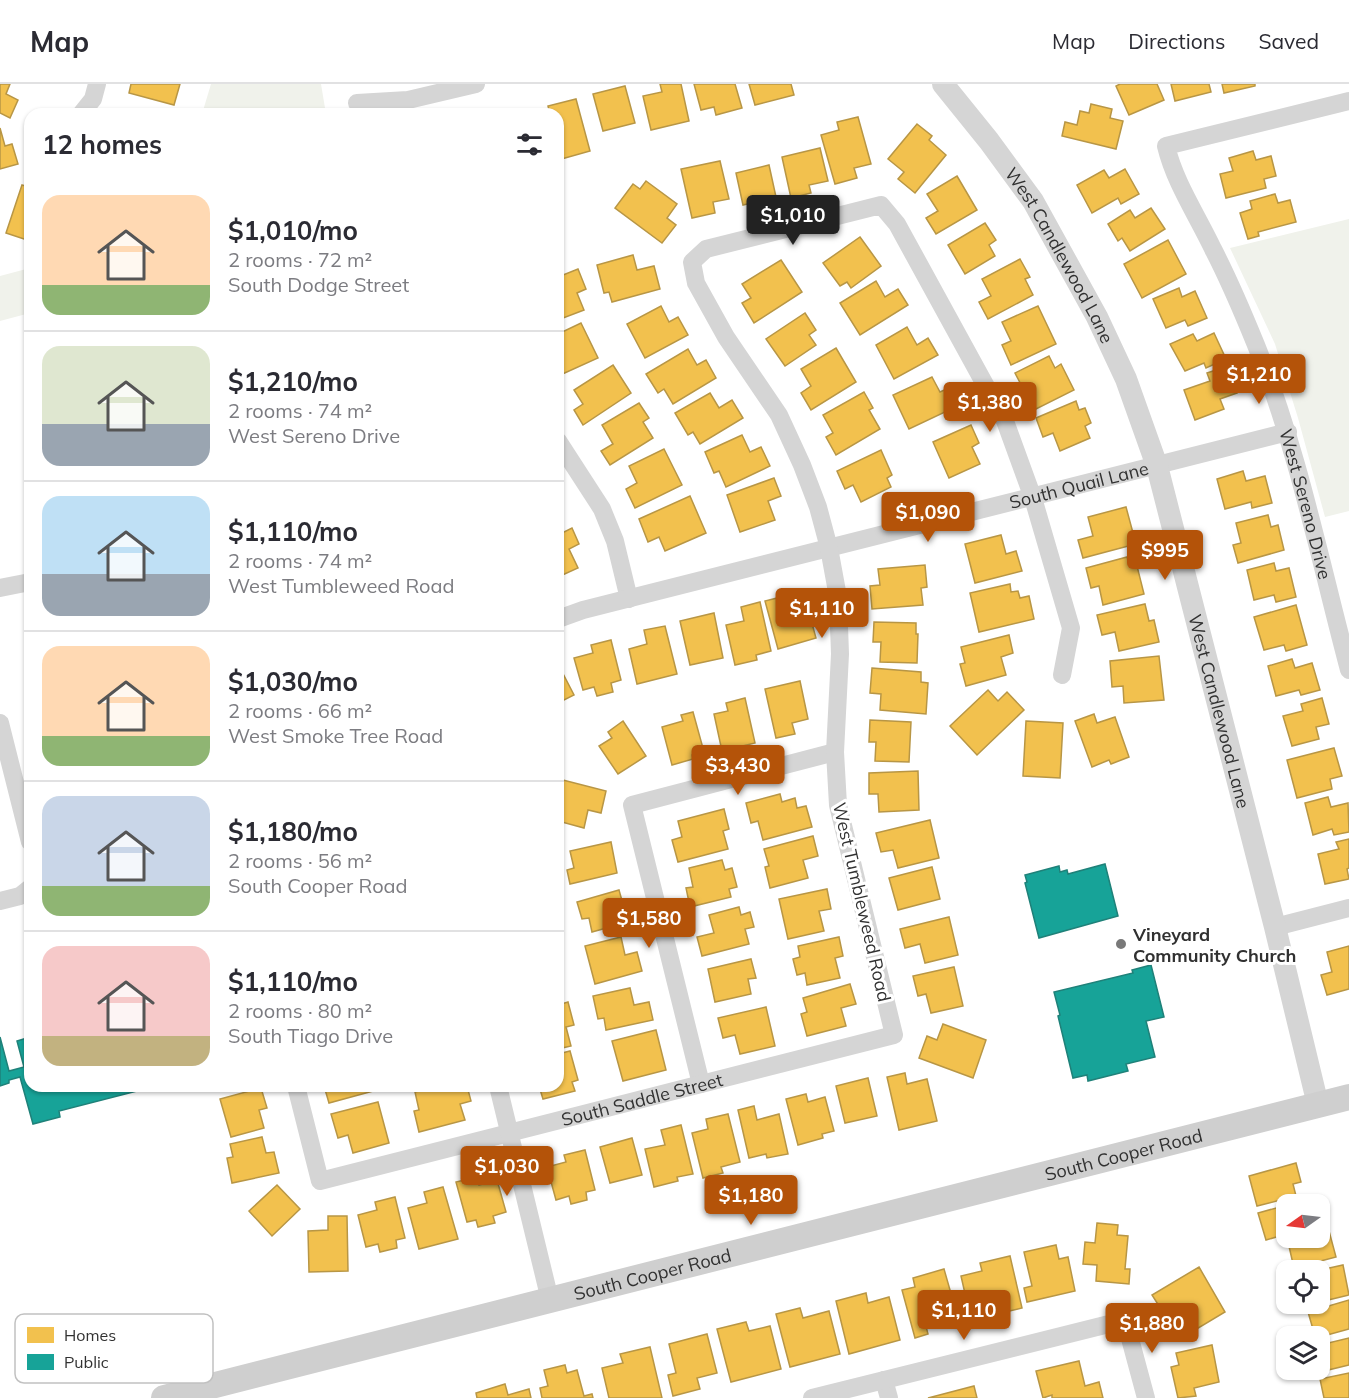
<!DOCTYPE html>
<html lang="en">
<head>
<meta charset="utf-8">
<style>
	body { margin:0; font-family:Mulish,sans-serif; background:#f2f2f3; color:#2b2b33; height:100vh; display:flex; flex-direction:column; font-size:22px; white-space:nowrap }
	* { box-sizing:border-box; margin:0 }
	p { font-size:20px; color:#7c7c81 }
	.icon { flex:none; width:33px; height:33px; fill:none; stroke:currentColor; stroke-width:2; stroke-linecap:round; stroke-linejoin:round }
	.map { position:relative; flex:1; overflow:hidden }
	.drawer { position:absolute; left:24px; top:24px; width:540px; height:984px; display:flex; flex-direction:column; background:#fff; border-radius:18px; box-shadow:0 2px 4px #0004 }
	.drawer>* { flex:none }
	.needle { width:39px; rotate:256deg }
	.fabs { position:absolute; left:1276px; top:1110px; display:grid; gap:12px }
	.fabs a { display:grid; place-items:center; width:54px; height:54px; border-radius:12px; background:#fff; box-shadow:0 2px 4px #0004; font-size:30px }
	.price { position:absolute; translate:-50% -51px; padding:0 14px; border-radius:6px; background:#b45309; color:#fff; font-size:20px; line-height:39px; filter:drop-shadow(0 2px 3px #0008) }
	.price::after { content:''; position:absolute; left:50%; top:36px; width:18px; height:14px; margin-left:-9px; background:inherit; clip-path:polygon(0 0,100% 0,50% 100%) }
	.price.on { background:#222; color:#fff }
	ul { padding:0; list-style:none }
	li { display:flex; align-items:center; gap:18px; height:150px; padding:0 18px }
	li+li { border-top:2px solid #e1e1e2 }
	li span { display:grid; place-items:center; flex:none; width:168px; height:120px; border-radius:18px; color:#555 }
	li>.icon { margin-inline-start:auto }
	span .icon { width:72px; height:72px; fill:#fffc; stroke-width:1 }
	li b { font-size:26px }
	h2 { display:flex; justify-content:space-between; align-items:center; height:72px; padding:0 18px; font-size:26px }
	header { display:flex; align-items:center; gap:36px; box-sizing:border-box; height:84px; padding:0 30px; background:#fff; border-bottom:2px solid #e1e1e2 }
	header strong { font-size:28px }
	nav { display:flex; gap:33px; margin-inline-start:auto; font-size:21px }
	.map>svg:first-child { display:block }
	.green { fill:#f0f2eb }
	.homes { fill:#f2c14e; stroke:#b89645; stroke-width:1.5 }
	.public { fill:#17a398; stroke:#1f8179; stroke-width:1.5 }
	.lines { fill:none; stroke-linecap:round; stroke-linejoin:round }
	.minor { stroke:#d5d5d5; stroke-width:18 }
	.tertiary { stroke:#d5d5d5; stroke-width:22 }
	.secondary { stroke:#cfcfcf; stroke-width:26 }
	.poi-dot { fill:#797979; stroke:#fff; stroke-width:2 }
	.labels { text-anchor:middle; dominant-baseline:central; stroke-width:6; stroke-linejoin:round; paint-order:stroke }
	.street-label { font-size:18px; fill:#313131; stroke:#fff }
	.poi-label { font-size:18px; font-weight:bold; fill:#313131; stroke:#fff; text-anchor:start }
	.key { fill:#fff; stroke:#c1c1c1; stroke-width:1.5 }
	.key-label { font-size:16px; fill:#313131 }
</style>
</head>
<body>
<header>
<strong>Map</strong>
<nav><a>Map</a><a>Directions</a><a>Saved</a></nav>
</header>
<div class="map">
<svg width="1349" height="1314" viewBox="0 0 1349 1314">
	<rect width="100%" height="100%" fill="#fff"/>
	<g class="green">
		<polygon points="211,0 321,0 326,30 202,30"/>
		<polygon points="1349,135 1349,427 1325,433 1298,334 1275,260 1230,164"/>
		<polygon points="30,184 30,229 0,237 0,192"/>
	</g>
	<g class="homes">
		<polygon points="0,0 10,0 6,10 18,16 10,34 0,29"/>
		<polygon points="131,0 180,0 174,21 129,9"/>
		<polygon points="660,0 681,0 689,37 651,46 643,12 662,8"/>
		<polygon points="694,0 735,0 742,24 716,31 714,23 701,26"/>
		<polygon points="749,0 791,0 794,11 755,21"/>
		<polygon points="1120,0 1157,0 1164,16 1129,31 1116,2"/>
		<polygon points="1171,0 1209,0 1211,8 1175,17"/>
		<polygon points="1222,0 1255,0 1255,2 1224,9"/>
		<polygon points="625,2 635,39 603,47 593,10"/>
		<polygon points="576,15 590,67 558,76 558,30 550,30 548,22"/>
		<polygon points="1091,20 1112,25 1110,34 1123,37 1116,65 1062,52 1065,38 1077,41 1080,27 1089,29"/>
		<polygon points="858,33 871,80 854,84 857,94 835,100 821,51 839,46 837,38"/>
		<polygon points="917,40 932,52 929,56 946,71 915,109 898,95 904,88 888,75"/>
		<polygon points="0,44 5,62 12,60 18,80 0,85"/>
		<polygon points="820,64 828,97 809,101 811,109 791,114 782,73"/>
		<polygon points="1253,67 1256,76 1271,72 1276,92 1264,95 1266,104 1226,114 1220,90 1233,87 1229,74"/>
		<polygon points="720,77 729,115 713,118 715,129 692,134 681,85"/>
		<polygon points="769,81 776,113 743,121 736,89"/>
		<polygon points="1125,85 1139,110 1121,120 1118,114 1092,129 1077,101 1104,86 1109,94"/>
		<polygon points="957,92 977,126 936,150 926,134 938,127 927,110"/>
		<polygon points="646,97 677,120 667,134 676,141 662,159 615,124 633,100 640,105"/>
		<polygon points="22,101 30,103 30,157 6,149"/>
		<polygon points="1275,110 1278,119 1290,116 1296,138 1258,148 1259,152 1248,155 1240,129 1252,125 1250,117"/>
		<polygon points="1151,124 1165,145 1130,167 1122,154 1118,157 1108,140 1130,126 1135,134"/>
		<polygon points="985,139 996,156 989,161 995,172 965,190 948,161"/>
		<polygon points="860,153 881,182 851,204 847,198 840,202 823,179"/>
		<polygon points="1168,156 1186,190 1142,214 1124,180"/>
		<polygon points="633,171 637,186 654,182 660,205 612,218 609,208 604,209 597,181"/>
		<polygon points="1020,175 1030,193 1025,195 1033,211 988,235 979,218 991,212 982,195"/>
		<polygon points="781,176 802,208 754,239 742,219 751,214 742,200"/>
		<polygon points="578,185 586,205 577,209 584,226 558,236 558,193"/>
		<polygon points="876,197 885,213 898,205 908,221 860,251 840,219"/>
		<polygon points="1179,204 1182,213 1195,207 1207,234 1188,242 1185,236 1166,244 1153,215"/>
		<polygon points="661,222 669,238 678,233 688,251 645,274 627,240"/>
		<polygon points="1038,222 1056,260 1011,281 1002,261 1011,257 1002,238"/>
		<polygon points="805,229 816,246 809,251 816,261 785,282 766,255"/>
		<polygon points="581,239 598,274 558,292 558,250"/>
		<polygon points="907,243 917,261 928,254 938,271 894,295 876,261"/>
		<polygon points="1214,249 1226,275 1206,284 1204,279 1185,287 1170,260 1193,250 1197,257"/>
		<polygon points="836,264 856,298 811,326 801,309 811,302 801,285"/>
		<polygon points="688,265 697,281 706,276 716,294 673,320 664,305 658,309 646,290"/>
		<polygon points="1049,272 1055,284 1061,280 1074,306 1034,326 1015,289"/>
		<polygon points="613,281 631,309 583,341 574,326 583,320 574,306"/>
		<polygon points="1228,282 1237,309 1220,315 1224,325 1195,336 1184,306 1210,297 1207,289"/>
		<polygon points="932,293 940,308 953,302 962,320 909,345 893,311"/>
		<polygon points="864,308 873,324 869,326 880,345 836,371 826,353 833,349 823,331"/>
		<polygon points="710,309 719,324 732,316 743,334 700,360 693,348 688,351 675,329"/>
		<polygon points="1076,317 1079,326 1085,324 1091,339 1085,342 1090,354 1060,367 1053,349 1043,353 1036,334"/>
		<polygon points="639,319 649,334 643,338 653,354 610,381 601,367 613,360 602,341"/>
		<polygon points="971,341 979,359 972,363 980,380 949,394 933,358"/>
		<polygon points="742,351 750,368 761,363 770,382 726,403 719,387 714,389 705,368"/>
		<polygon points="664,365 682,401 635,424 626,405 637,399 629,382"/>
		<polygon points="881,366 892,391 887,394 891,403 861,418 853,401 845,405 837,387"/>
		<polygon points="1243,387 1246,397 1265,392 1272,419 1252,424 1251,418 1225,425 1217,395"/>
		<polygon points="774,394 781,412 768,417 775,436 740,448 727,411"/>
		<polygon points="690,412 706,449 665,467 659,453 648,458 639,435"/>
		<polygon points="1126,423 1136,460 1083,474 1078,456 1093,452 1088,433"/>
		<polygon points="1268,431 1271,443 1278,441 1284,466 1238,479 1233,461 1241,459 1236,439"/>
		<polygon points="572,444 579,460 569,465 578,484 558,493 558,451"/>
		<polygon points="1001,451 1006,470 1016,467 1022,487 975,499 965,460"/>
		<polygon points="1127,473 1130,483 1137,482 1144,510 1103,521 1099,502 1091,504 1086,484"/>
		<polygon points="1274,479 1276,487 1289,484 1296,513 1276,518 1274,511 1254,516 1247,486"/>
		<polygon points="925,481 927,503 921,504 923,521 872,525 870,502 880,501 878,485"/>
		<polygon points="1010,500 1011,508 1018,507 1020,514 1029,512 1034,535 979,548 970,509"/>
		<polygon points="785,512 788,523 806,518 816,554 778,565 765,517"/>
		<polygon points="760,518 771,567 756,571 757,576 735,581 726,541 744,537 741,523"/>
		<polygon points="1145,520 1149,537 1154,536 1159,558 1119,567 1115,548 1102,551 1097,531"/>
		<polygon points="1296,521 1307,561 1286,567 1284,561 1264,566 1254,533"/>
		<polygon points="714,529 723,574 690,581 680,537"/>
		<polygon points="874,538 916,539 916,550 918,550 917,579 880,578 881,558 873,558"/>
		<polygon points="665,542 677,590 637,600 629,565 647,560 644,546"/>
		<polygon points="1009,551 1013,569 1001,573 1006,591 966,602 960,580 965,579 961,563"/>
		<polygon points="611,556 621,596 611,599 613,608 597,612 594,603 583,606 574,574 593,569 591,561"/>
		<polygon points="1159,572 1164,616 1124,619 1123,602 1112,603 1110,577"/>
		<polygon points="1292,575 1295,584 1312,579 1320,606 1301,611 1299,606 1276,612 1268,582"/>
		<polygon points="558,580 574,611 558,619"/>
		<polygon points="872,584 921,588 921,598 928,599 926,630 880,626 881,610 870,609"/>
		<polygon points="800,597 808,635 792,639 795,650 776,654 765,605"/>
		<polygon points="988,606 998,617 1007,608 1024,626 977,671 950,642"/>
		<polygon points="745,614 755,659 722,667 714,630 728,627 726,619"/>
		<polygon points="1322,614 1329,640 1316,643 1319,655 1292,662 1283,632 1303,627 1301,620"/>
		<polygon points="693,628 704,668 692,671 693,675 672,681 662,643 683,637 681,631"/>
		<polygon points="1094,630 1097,639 1115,633 1129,673 1111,680 1109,676 1092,683 1075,637"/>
		<polygon points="870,636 911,638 909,678 875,677 876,658 869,658"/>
		<polygon points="623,637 646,672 618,690 599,662 612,654 608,648"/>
		<polygon points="1026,637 1063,639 1060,694 1023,692"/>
		<polygon points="1334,664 1342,692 1330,695 1332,705 1297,714 1287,676"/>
		<polygon points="918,687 919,726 879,728 878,710 869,710 869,689"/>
		<polygon points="559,695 606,707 601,729 588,726 584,744 558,737"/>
		<polygon points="780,710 782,718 795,714 797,724 806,722 812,743 763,756 758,737 751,739 746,719"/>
		<polygon points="1328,713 1331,723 1348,719 1349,748 1334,751 1332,745 1313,751 1305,719"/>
		<polygon points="724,725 729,745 723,747 728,765 678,778 672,756 682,753 678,737"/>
		<polygon points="930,736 939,774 898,784 893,766 881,768 876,749"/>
		<polygon points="813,752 818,772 803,776 808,794 770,804 765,783 769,782 764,765"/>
		<polygon points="1349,755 1349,784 1347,785 1349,795 1325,800 1318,770 1339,765 1336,758"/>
		<polygon points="611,758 617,789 570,800 567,786 574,784 570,767"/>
		<polygon points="722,776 725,786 732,784 737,803 729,805 731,813 690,823 686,804 693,803 689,784"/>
		<polygon points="932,783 940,815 898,826 889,794"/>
		<polygon points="827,805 831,825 819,827 824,847 788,855 779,815"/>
		<polygon points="619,806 628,838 592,848 589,834 582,835 577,818"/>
		<polygon points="739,823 741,831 750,828 754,843 745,845 749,860 702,872 697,853 714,849 709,831"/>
		<polygon points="949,833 958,871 925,879 920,860 905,864 900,845"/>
		<polygon points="621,853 625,871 637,868 642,887 595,900 585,862"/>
		<polygon points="839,853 843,872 835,874 840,894 807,901 805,889 797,891 793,875 800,873 798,862"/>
		<polygon points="1349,862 1349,905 1327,911 1321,891 1332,888 1327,868"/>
		<polygon points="751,875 756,894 748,895 751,910 715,918 708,885"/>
		<polygon points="954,883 963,922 931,929 926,910 918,912 913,892"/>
		<polygon points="850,900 856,920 841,924 846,942 807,952 801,930 807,928 803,914"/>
		<polygon points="630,904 634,921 649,918 653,936 606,946 604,934 598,935 593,912"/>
		<polygon points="568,918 574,941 566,943 571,962 558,965 558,921"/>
		<polygon points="766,923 775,962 740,970 735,951 723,954 718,934"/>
		<polygon points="943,940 986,956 973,994 919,974 927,952 937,956"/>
		<polygon points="656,946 666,986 623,997 612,957"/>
		<polygon points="570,967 578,996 572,998 575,1007 543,1015 539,1002 558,1002 558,970"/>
		<polygon points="905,989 907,1000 927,995 937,1037 899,1046 887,993"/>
		<polygon points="868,994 877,1032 845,1039 836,1002"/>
		<polygon points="324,1002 376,1002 377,1006 329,1019"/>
		<polygon points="437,1002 467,1002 471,1017 460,1020 465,1036 419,1048 414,1027 419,1026 415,1008"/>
		<polygon points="261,1004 267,1024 259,1026 264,1044 231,1053 220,1015"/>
		<polygon points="806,1010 808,1018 825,1013 834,1047 822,1050 823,1054 798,1061 786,1015"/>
		<polygon points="378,1018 389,1059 353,1069 348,1051 338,1054 331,1030"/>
		<polygon points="754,1022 757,1036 779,1030 788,1070 767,1074 766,1070 749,1074 738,1026"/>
		<polygon points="728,1030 740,1078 721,1083 723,1089 703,1094 692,1049 708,1045 706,1035"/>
		<polygon points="681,1041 693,1090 677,1093 678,1097 654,1103 645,1065 665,1061 661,1046"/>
		<polygon points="262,1053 266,1069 274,1068 279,1089 232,1099 227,1074 233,1073 230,1060"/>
		<polygon points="632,1054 642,1091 610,1099 600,1063"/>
		<polygon points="585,1066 595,1106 586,1108 587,1116 571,1120 569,1112 556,1116 547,1083 566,1078 564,1071"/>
		<polygon points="1296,1079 1301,1098 1293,1100 1296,1112 1257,1122 1249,1092"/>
		<polygon points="477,1093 479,1101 497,1096 506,1128 493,1132 495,1139 478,1143 476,1136 467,1138 456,1098"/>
		<polygon points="277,1101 300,1125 272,1152 249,1127"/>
		<polygon points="443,1103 458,1155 419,1165 408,1124 427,1119 424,1108"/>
		<polygon points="395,1113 405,1154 396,1156 397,1164 380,1168 378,1160 366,1163 358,1131 377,1126 375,1118"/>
		<polygon points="1287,1121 1287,1150 1266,1156 1258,1129"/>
		<polygon points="328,1132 347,1132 348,1187 309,1188 308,1147 328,1146"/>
		<polygon points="1097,1139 1118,1141 1117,1151 1128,1152 1125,1185 1130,1185 1129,1200 1096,1197 1097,1181 1083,1180 1085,1158 1095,1159"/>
		<polygon points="1329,1147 1336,1173 1294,1184 1288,1158 1305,1154 1320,1154 1320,1150"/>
		<polygon points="1056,1161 1059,1175 1068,1173 1075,1207 1027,1218 1024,1204 1032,1202 1024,1168"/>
		<polygon points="1010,1172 1022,1224 971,1236 961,1192 982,1187 980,1179"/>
		<polygon points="1343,1181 1349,1211 1320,1218 1320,1186"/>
		<polygon points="1199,1183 1225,1228 1180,1255 1152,1211"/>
		<polygon points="944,1185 956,1227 924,1235 928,1250 915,1254 902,1206 915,1203 913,1194"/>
		<polygon points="866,1209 868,1219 889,1213 900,1256 849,1270 836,1217"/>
		<polygon points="1349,1216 1349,1245 1320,1253 1315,1252 1308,1228"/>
		<polygon points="800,1224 803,1234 829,1227 840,1270 790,1283 776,1230"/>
		<polygon points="746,1238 749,1247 770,1242 781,1285 731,1298 717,1245"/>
		<polygon points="707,1250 717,1289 697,1294 700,1305 673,1312 668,1291 676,1289 669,1260"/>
		<polygon points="1349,1254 1349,1281 1324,1287 1320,1273 1327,1272 1324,1260"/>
		<polygon points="1212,1261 1219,1298 1194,1304 1196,1312 1178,1314 1171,1283 1179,1281 1176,1269"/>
		<polygon points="650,1263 662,1314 609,1314 602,1284 623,1279 620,1270"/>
		<polygon points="1079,1277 1085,1302 1099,1298 1103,1314 1052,1314 1052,1311 1043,1314 1036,1287"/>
		<polygon points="565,1281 567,1289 577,1286 584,1312 592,1310 593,1314 542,1314 540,1304 548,1302 544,1286"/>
		<polygon points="1349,1289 1349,1314 1324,1314 1320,1295"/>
		<polygon points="505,1300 508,1311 529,1305 531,1314 477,1314 476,1309"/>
		<polygon points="974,1302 977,1314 928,1314"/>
	</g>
	<g class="public">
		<polygon points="1105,780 1118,832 1039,854 1025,799 1027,798 1025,791 1059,782 1060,788 1067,786 1068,790"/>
		<polygon points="1151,881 1164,933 1146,937 1155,973 1126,980 1128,987 1088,997 1087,991 1073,994 1058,932 1060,931 1054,908 1133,889 1132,886"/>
		<polygon points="0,953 9,987 24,983 17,957 30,953 30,1002 140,1002 141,1006 59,1027 60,1033 33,1040 20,993 9,996 9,999 0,1002"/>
	</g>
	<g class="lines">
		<g class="minor">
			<path id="s1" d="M1349,17L1166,62C1175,99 1197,131 1213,165C1229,196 1243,229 1256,261C1298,366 1320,477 1349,586"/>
			<polyline points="357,19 408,16 476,0"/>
			<polyline points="81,30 93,15 97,0"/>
			<polyline points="558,357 602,425 615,457 629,515"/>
			<polyline points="0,504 30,498"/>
			<path id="s2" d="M558,535L583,526L1288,348"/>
			<polyline points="0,639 30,758"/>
			<polyline points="0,817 20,812 30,804"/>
			<polyline points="1275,843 1349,824"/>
			<polyline points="701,1000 632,721 835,668"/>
			<path id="s3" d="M296,1002L320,1097L894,951L838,721L835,668L840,570L838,513L829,464L818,423L802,381L779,331L726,253L696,199L692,178L706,165L881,121L897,140L1005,337L1033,414L1071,544L1062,591"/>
			<polyline points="498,1002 550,1216"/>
			<polyline points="884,1296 889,1314"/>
			<polyline points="812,1314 1125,1236 1146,1314"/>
		</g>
		<path class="tertiary" id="s4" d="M943,0L989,57L1033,117L1097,233L1126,295L1157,382L1275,843L1318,1021"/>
		<path class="secondary" id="s5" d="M164,1314L1349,1013"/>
	</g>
	<circle class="poi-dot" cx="1121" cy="860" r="6"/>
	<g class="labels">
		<g class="street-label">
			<text stroke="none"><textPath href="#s4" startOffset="208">West Candlewood Lane</textPath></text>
			<text stroke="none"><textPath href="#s2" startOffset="538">South Quail Lane</textPath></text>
			<text stroke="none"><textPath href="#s1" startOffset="574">West Sereno Drive</textPath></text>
			<text stroke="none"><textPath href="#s4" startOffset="694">West Candlewood Lane</textPath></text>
			<text transform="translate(862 818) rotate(77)">West Tumbleweed Road</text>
			<text stroke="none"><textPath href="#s3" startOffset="430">South Saddle Street</textPath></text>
			<text stroke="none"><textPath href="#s5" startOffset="990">South Cooper Road</textPath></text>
			<text stroke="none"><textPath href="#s5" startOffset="504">South Cooper Road</textPath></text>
		</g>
		<g class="poi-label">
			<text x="1133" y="850">Vineyard<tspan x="1133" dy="21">Community Church</tspan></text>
		</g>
	</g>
	<rect x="15" y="1230" width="198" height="69" rx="9" class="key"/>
	<rect x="27" y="1243" width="27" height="16" fill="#f2c14e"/>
	<rect x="27" y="1270" width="27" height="16" fill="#17a398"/>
	<g class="key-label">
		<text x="64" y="1257">Homes</text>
		<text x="64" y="1284">Public</text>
	</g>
</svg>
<div class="fabs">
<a><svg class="needle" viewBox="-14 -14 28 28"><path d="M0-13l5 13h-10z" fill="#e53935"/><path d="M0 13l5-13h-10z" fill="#7c7c81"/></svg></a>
<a><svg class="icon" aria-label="locate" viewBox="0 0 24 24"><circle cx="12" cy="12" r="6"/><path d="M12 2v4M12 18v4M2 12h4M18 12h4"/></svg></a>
<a><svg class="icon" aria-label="layers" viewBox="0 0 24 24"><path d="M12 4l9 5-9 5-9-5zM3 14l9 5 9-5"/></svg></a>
</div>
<b class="price on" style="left:793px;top:162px">$1,010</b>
<b class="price" style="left:1259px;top:321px">$1,210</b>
<b class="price" style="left:990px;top:349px">$1,380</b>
<b class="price" style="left:928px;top:459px">$1,090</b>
<b class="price" style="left:1165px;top:497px">$995</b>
<b class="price" style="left:822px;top:555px">$1,110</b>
<b class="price" style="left:738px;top:712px">$3,430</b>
<b class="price" style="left:649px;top:865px">$1,580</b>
<b class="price" style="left:507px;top:1113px">$1,030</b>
<b class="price" style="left:751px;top:1142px">$1,180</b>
<b class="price" style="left:964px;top:1257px">$1,110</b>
<b class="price" style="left:1152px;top:1270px">$1,880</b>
<section class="drawer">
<h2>12 homes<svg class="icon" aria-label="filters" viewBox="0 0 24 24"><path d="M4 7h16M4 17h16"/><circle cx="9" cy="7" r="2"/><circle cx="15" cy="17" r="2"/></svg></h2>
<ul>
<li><span style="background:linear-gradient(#ffd9b3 75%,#8fb573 0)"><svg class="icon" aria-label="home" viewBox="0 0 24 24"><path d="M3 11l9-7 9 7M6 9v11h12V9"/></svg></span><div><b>$1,010/mo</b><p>2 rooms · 72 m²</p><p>South Dodge Street</p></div></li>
<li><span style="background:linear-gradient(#dfe7d0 65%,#9aa5b1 0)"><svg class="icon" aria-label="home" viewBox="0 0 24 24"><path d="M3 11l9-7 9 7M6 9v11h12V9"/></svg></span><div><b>$1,210/mo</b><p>2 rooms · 74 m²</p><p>West Sereno Drive</p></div></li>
<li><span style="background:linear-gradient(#bfe0f5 65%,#9aa5b1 0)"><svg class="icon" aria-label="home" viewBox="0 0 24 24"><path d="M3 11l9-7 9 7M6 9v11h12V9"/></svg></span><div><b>$1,110/mo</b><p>2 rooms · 74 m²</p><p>West Tumbleweed Road</p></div></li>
<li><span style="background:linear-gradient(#ffd9b3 75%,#8fb573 0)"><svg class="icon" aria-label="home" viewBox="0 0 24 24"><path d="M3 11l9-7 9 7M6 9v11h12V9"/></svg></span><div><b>$1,030/mo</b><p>2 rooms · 66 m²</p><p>West Smoke Tree Road</p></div></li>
<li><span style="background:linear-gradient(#c9d6e8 75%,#8fb573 0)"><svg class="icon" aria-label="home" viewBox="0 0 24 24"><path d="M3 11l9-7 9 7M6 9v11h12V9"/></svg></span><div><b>$1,180/mo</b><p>2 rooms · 56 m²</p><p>South Cooper Road</p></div></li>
<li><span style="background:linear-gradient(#f6c9c9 75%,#c2b280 0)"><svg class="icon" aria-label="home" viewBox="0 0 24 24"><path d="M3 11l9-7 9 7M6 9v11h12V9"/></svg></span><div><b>$1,110/mo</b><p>2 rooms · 80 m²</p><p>South Tiago Drive</p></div></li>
</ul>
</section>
</div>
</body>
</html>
